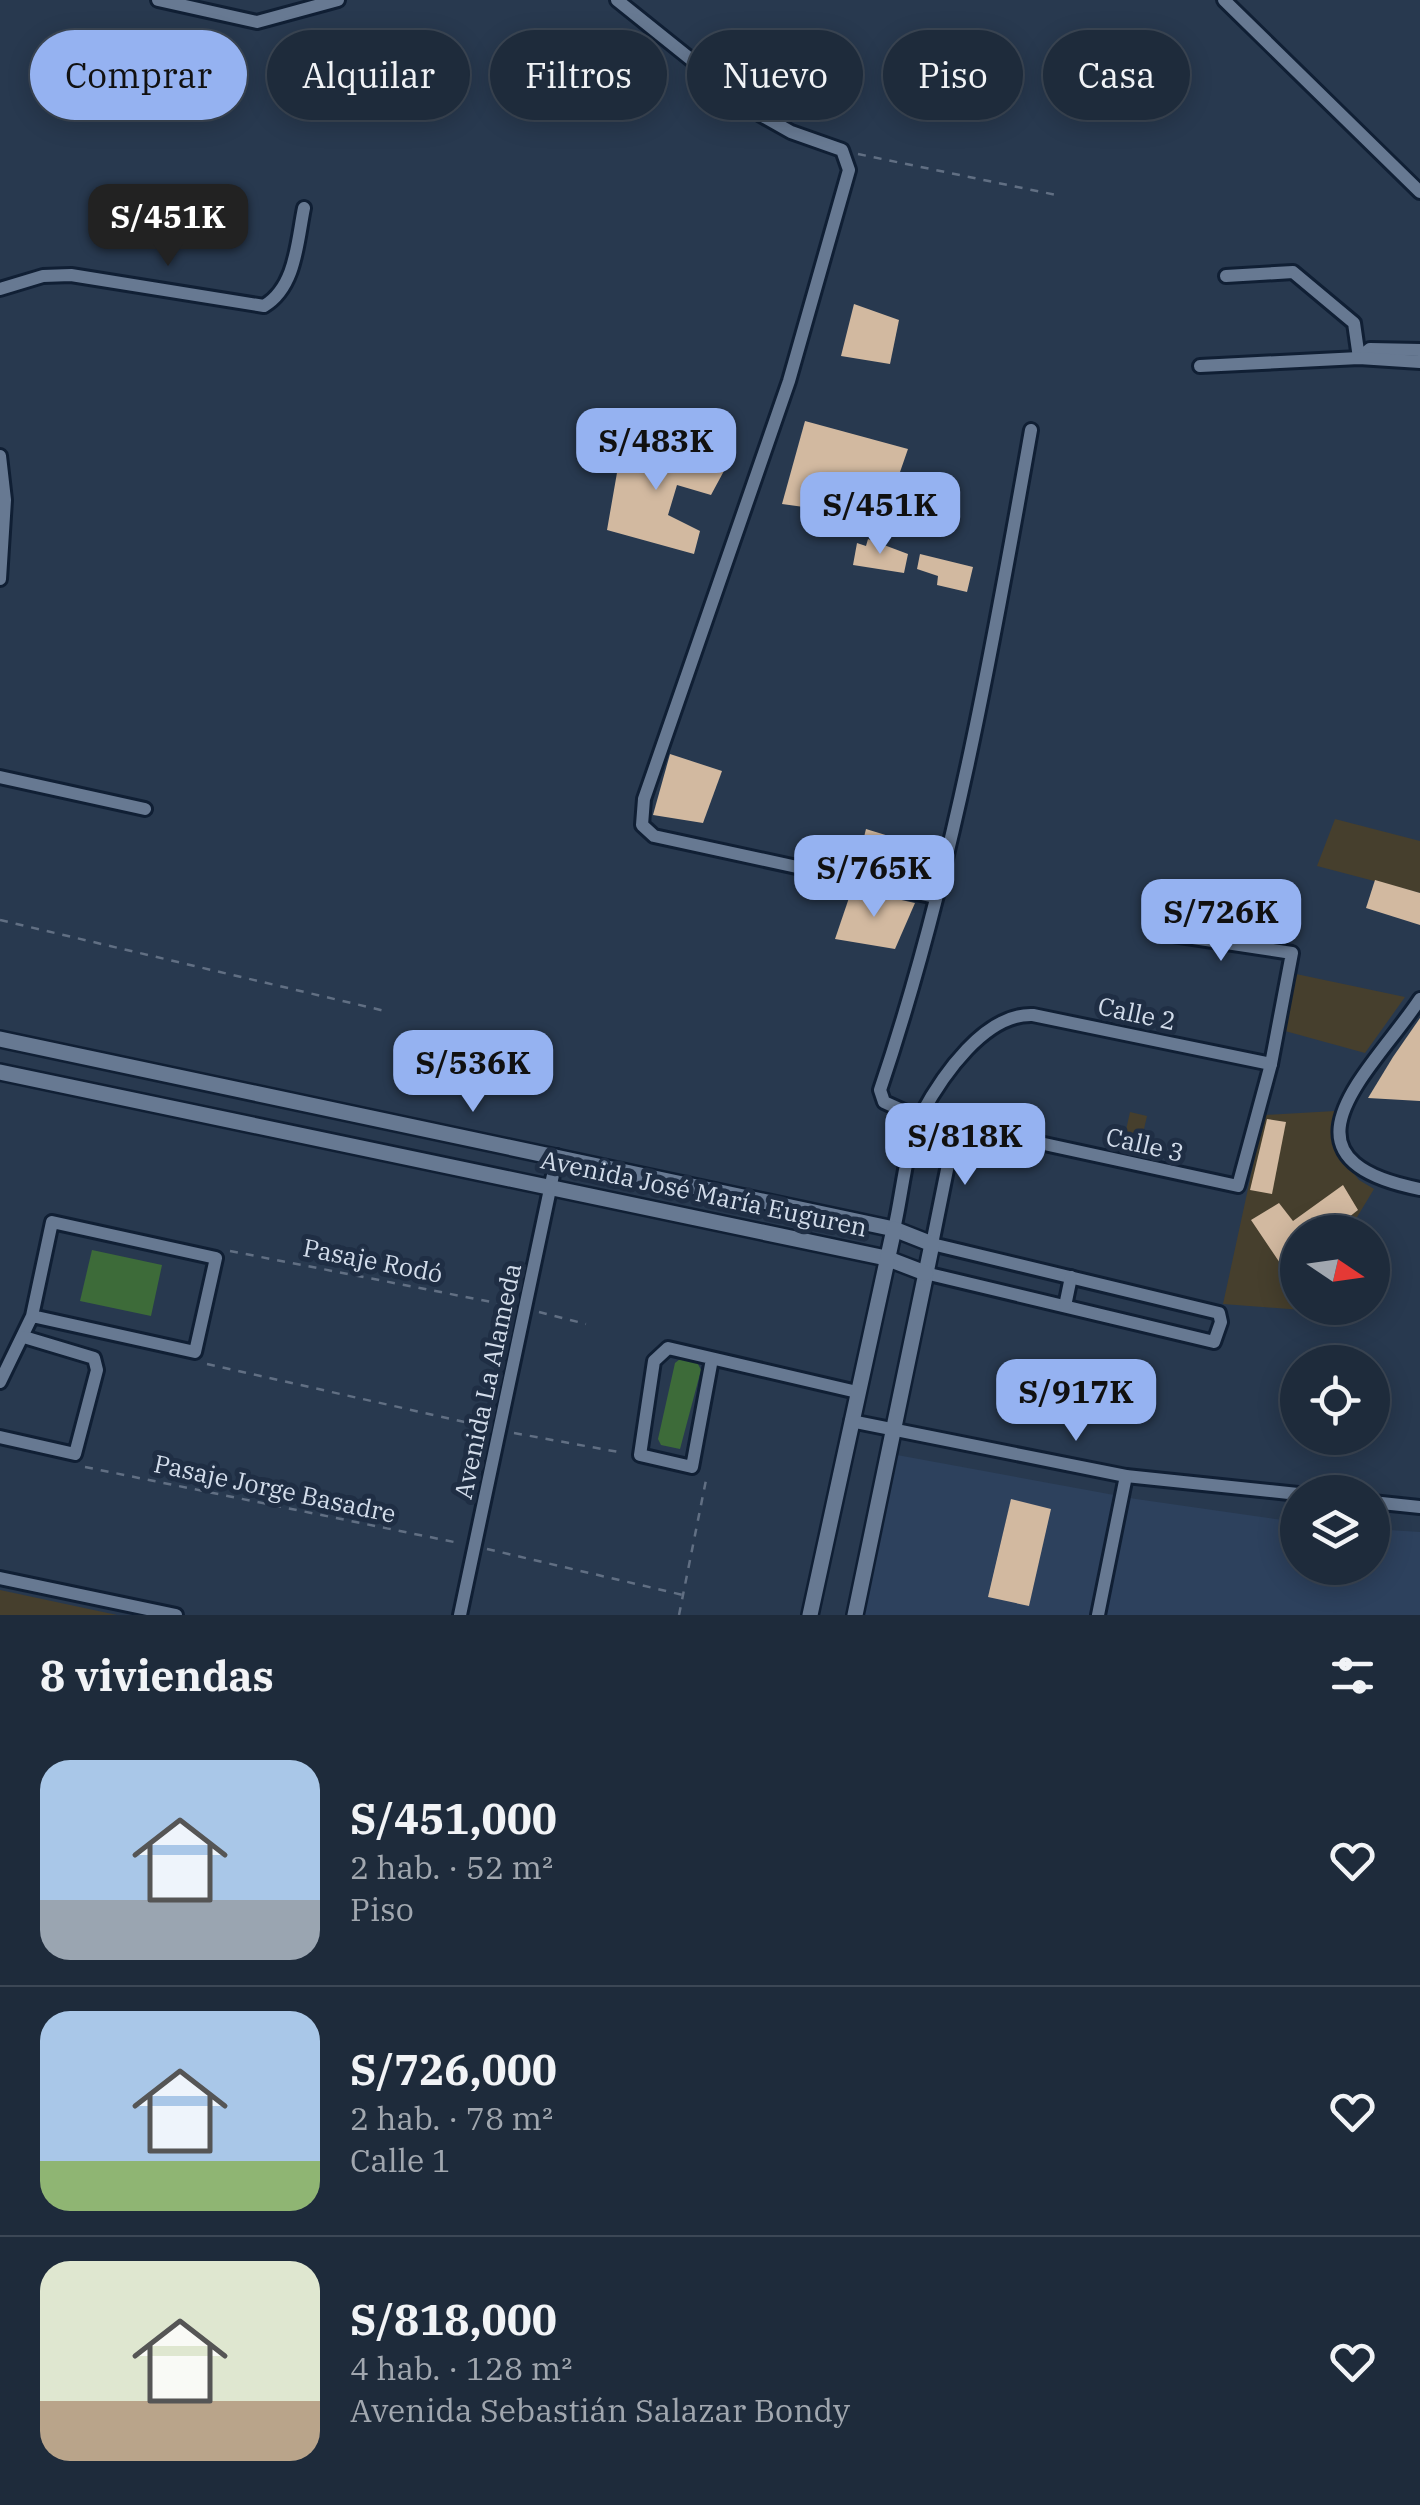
<!DOCTYPE html>
<html lang="es">
<head>
<meta charset="utf-8">
<style>
	body { margin:0; font-family:"IBM Plex Serif",serif; background:#2b3746; color:#f1f3f6; height:100vh; display:flex; flex-direction:column; font-size:38px; white-space:nowrap }
	* { box-sizing:border-box; margin:0 }
	p { font-size:32px; color:#a1a7af }
	.icon { flex:none; width:55px; height:55px; fill:none; stroke:currentColor; stroke-width:2; stroke-linecap:round; stroke-linejoin:round }
	.map { position:relative; height:1615px; overflow:hidden }
	.side { display:flex; flex-direction:column; background:#1e2b3b; flex:1 }
	.side>* { flex:none }
	.guide { position:absolute; left:30px; top:30px; width:1360px; height:90px; display:flex; gap:20px }
	.needle { width:65px; rotate:103deg }
	.fabs { position:absolute; left:1280px; top:1215px; display:grid; gap:20px }
	.fabs a { display:grid; place-items:center; width:110px; height:110px; border-radius:50%; background:#1e2b3b; box-shadow:0 5px 25px #0003,0 0 0 2px #3c4755; font-size:50px }
	.price { position:absolute; translate:-50% -85px; padding:0 22px; border-radius:20px; background:#95b2f1; color:#111; font-size:32px; line-height:65px; filter:drop-shadow(0 2px 5px #0008) }
	.price::after { content:''; position:absolute; left:50%; top:60px; width:30px; height:22px; margin-left:-15px; background:inherit; clip-path:polygon(0 0,100% 0,50% 100%) }
	.price.selected { background:#222; color:#fff }
	ul { padding:0; list-style:none }
	li { display:flex; align-items:center; gap:30px; height:250px; padding:0 40px }
	li+li { border-top:2px solid #3c4755 }
	li span { display:grid; place-items:center; flex:none; width:280px; height:200px; border-radius:30px; color:#555 }
	li>.icon { margin-inline-start:auto }
	span .icon { width:120px; height:120px; fill:#fffc; stroke-width:1 }
	li b { font-size:42px }
	h2 { display:flex; justify-content:space-between; align-items:center; height:120px; padding:0 40px; font-size:42px }
	.pill { padding:0 35px; border-radius:45px; background:#1e2b3b; box-shadow:0 5px 25px #0003,0 0 0 2px #3c4755; font-size:35px; line-height:90px }
	.pill.selected { background:#95b2f1; color:#111 }
	.map>svg:first-child { display:block }
	.built { fill:#2d415d }
	.education { fill:#463f2d }
	.green { fill:#3d6b39 }
	.building { fill:#d2b9a0 }
	.lines { fill:none; stroke-linecap:round; stroke-linejoin:round }
	.minor-casing { stroke:#101f34; stroke-width:18 }
	.tertiary-casing { stroke:#101f34; stroke-width:20 }
	.path { stroke:#616f83; stroke-width:2.5; stroke-dasharray:8 8; stroke-linecap:butt }
	.minor { stroke:#677992; stroke-width:12 }
	.tertiary { stroke:#677992; stroke-width:15 }
	.labels { text-anchor:middle; dominant-baseline:central; stroke-width:10; stroke-linejoin:round; paint-order:stroke }
	.street-label { font-size:25px; fill:#d2dcea; stroke:#1f2e44 }
</style>
</head>
<body>
<div class="map">
<svg width="1420" height="1615" viewBox="0 0 1420 1615">
	<rect width="100%" height="100%" fill="#28394f"/>
	<polygon class="built" points="897,1455 1136,1499 1297,1522 1298,1568 1372,1568 1373,1529 1420,1532 1420,1615 864,1615"/>
	<g class="education">
		<polygon points="1335,819 1420,841 1420,893 1317,866"/>
		<polygon points="1296,974 1405,997 1365,1053 1285,1031"/>
		<polygon points="1335,1111 1331,1125 1339,1155 1359,1180 1374,1189 1348,1232 1298,1232 1298,1308 1302,1310 1223,1304 1264,1115"/>
		<polygon points="1130,1112 1147,1116 1139,1151 1122,1148"/>
		<polygon points="0,1590 117,1615 0,1615"/>
	</g>
	<g class="green">
		<polygon points="92,1250 162,1265 151,1316 80,1301"/>
		<polygon points="680,1359 697,1362 701,1370 680,1449 661,1445 658,1439 675,1363"/>
	</g>
	<g class="building">
		<polygon points="854,304 899,320 890,364 841,356"/>
		<polygon points="805,421 908,449 884,518 782,504"/>
		<polygon points="623,434 725,469 711,495 677,485 668,515 700,531 694,554 607,530 618,467 611,465"/>
		<polygon points="868,539 908,554 904,573 853,565 857,543 866,546"/>
		<polygon points="920,554 973,567 967,592 937,585 938,576 917,569"/>
		<polygon points="670,754 722,771 703,823 653,815"/>
		<polygon points="866,829 928,848 921,884 856,870"/>
		<polygon points="1375,880 1420,893 1420,925 1366,908"/>
		<polygon points="852,889 915,903 895,949 835,939"/>
		<polygon points="1420,1018 1420,1101 1368,1098 1393,1057"/>
		<polygon points="1267,1119 1286,1122 1272,1194 1250,1190"/>
		<polygon points="1343,1185 1358,1210 1330,1232 1298,1232 1298,1272 1289,1261 1282,1266 1251,1220 1279,1203 1293,1221"/>
		<polygon points="1011,1499 1051,1509 1029,1606 988,1597"/>
	</g>
	<g class="lines">
		<g class="minor-casing">
			<g id="minor">
				<polyline points="158,0 257,22 338,0"/>
				<polyline points="617,0 759,114 791,132 842,150 849,170 789,381 644,799 642,825 654,836 935,897"/>
				<polyline points="1224,0 1420,192"/>
				<polyline points="1226,276 1293,272 1354,323 1359,358"/>
				<path d="M0,289L43,276L71,275L264,306C296,287 297,242 304,208"/>
				<polyline points="1359,358 1370,349 1420,350"/>
				<polyline points="1200,366 1359,358 1420,362"/>
				<path d="M1031,430C992,652 952,877 880,1090L884,1102L915,1116L1238,1186L1271,1064L1292,953L1160,933"/>
				<polyline points="0,456 5,500 0,579"/>
				<polyline points="0,777 145,809"/>
				<path d="M1420,999C1373,1070 1265,1159 1420,1189"/>
				<path d="M894,1229C902,1197 906,1143 921,1115C942,1076 985,1013 1033,1015L1271,1064"/>
				<polyline points="925,1273 1214,1342 1221,1322 1219,1313 932,1244 956,1125"/>
				<polyline points="1065,1306 1071,1277"/>
				<polyline points="712,1359 692,1467 640,1455 654,1361 668,1348 857,1392"/>
				<polyline points="0,1382 32,1316 52,1222 216,1258 195,1352 32,1316"/>
				<polyline points="851,1421 1126,1476 1298,1494"/>
				<polyline points="0,1437 75,1454 97,1370 94,1358 24,1337"/>
				<polyline points="1372,1502 1420,1507"/>
				<polyline points="0,1578 176,1615"/>
				<polyline points="460,1615 557,1156"/>
				<polyline points="1098,1615 1126,1476"/>
			</g>
		</g>
		<g class="tertiary-casing">
			<g id="tertiary">
				<polyline points="0,1039 894,1229 932,1244 855,1615"/>
				<polyline points="0,1072 886,1258 925,1273"/>
				<polyline points="810,1615 894,1229"/>
			</g>
		</g>
		<g class="path">
			<polyline points="858,154 1061,196"/>
			<polyline points="0,920 385,1011"/>
			<polyline points="230,1251 512,1306"/>
			<polyline points="539,1312 586,1324"/>
			<polyline points="207,1364 487,1427"/>
			<polyline points="514,1433 624,1453"/>
			<polyline points="85,1467 459,1543"/>
			<polyline points="487,1549 683,1595"/>
			<polyline points="679,1615 707,1475"/>
		</g>
		<use href="#minor" class="minor"/>
		<use href="#tertiary" class="tertiary"/>
	</g>
	<g class="labels">
		<g class="street-label">
			<text transform="translate(1137 1013) rotate(12)">Calle 2</text>
			<text transform="translate(1145 1144) rotate(13)">Calle 3</text>
			<text transform="translate(704 1193) rotate(12)">Avenida José María Euguren</text>
			<text transform="translate(373 1260) rotate(11)">Pasaje Rodó</text>
			<text transform="translate(487 1381) rotate(-78)">Avenida La Alameda</text>
			<text transform="translate(275 1488) rotate(12)">Pasaje Jorge Basadre</text>
		</g>
	</g>
</svg>
<div class="fabs">
<a><svg class="needle" viewBox="-14 -14 28 28"><path d="M0-13l5 13h-10z" fill="#e53935"/><path d="M0 13l5-13h-10z" fill="#a1a7af"/></svg></a>
<a><svg class="icon" aria-label="locate" viewBox="0 0 24 24"><circle cx="12" cy="12" r="6"/><path d="M12 2v4M12 18v4M2 12h4M18 12h4"/></svg></a>
<a><svg class="icon" aria-label="layers" viewBox="0 0 24 24"><path d="M12 4l9 5-9 5-9-5zM3 14l9 5 9-5"/></svg></a>
</div>
<b class="price selected" style="left:168px;top:269px">S/451K</b>
<b class="price" style="left:656px;top:493px">S/483K</b>
<b class="price" style="left:880px;top:557px">S/451K</b>
<b class="price" style="left:874px;top:920px">S/765K</b>
<b class="price" style="left:1221px;top:964px">S/726K</b>
<b class="price" style="left:473px;top:1115px">S/536K</b>
<b class="price" style="left:965px;top:1188px">S/818K</b>
<b class="price" style="left:1076px;top:1444px">S/917K</b>
<div class="guide">
<a class="pill selected">Comprar</a>
<a class="pill">Alquilar</a>
<a class="pill">Filtros</a>
<a class="pill">Nuevo</a>
<a class="pill">Piso</a>
<a class="pill">Casa</a>
</div>
</div>
<section class="side">
<h2>8 viviendas<svg class="icon" aria-label="filters" viewBox="0 0 24 24"><path d="M4 7h16M4 17h16"/><circle cx="9" cy="7" r="2"/><circle cx="15" cy="17" r="2"/></svg></h2>
<ul>
<li><span style="background:linear-gradient(#a9c7e8 70%,#9aa5b1 0)"><svg class="icon" aria-label="home" viewBox="0 0 24 24"><path d="M3 11l9-7 9 7M6 9v11h12V9"/></svg></span><div><b>S/451,000</b><p>2 hab. · 52 m²</p><p>Piso</p></div><svg class="icon" aria-label="heart" viewBox="0 0 24 24"><path d="M12 20l-8-8c-3-5 5-10 8-4 3-6 11-1 8 4z"/></svg></li>
<li><span style="background:linear-gradient(#a9c7e8 75%,#8fb573 0)"><svg class="icon" aria-label="home" viewBox="0 0 24 24"><path d="M3 11l9-7 9 7M6 9v11h12V9"/></svg></span><div><b>S/726,000</b><p>2 hab. · 78 m²</p><p>Calle 1</p></div><svg class="icon" aria-label="heart" viewBox="0 0 24 24"><path d="M12 20l-8-8c-3-5 5-10 8-4 3-6 11-1 8 4z"/></svg></li>
<li><span style="background:linear-gradient(#dfe7d0 70%,#b9a48a 0)"><svg class="icon" aria-label="home" viewBox="0 0 24 24"><path d="M3 11l9-7 9 7M6 9v11h12V9"/></svg></span><div><b>S/818,000</b><p>4 hab. · 128 m²</p><p>Avenida Sebastián Salazar Bondy</p></div><svg class="icon" aria-label="heart" viewBox="0 0 24 24"><path d="M12 20l-8-8c-3-5 5-10 8-4 3-6 11-1 8 4z"/></svg></li>
</ul>
</section>
</body>
</html>
